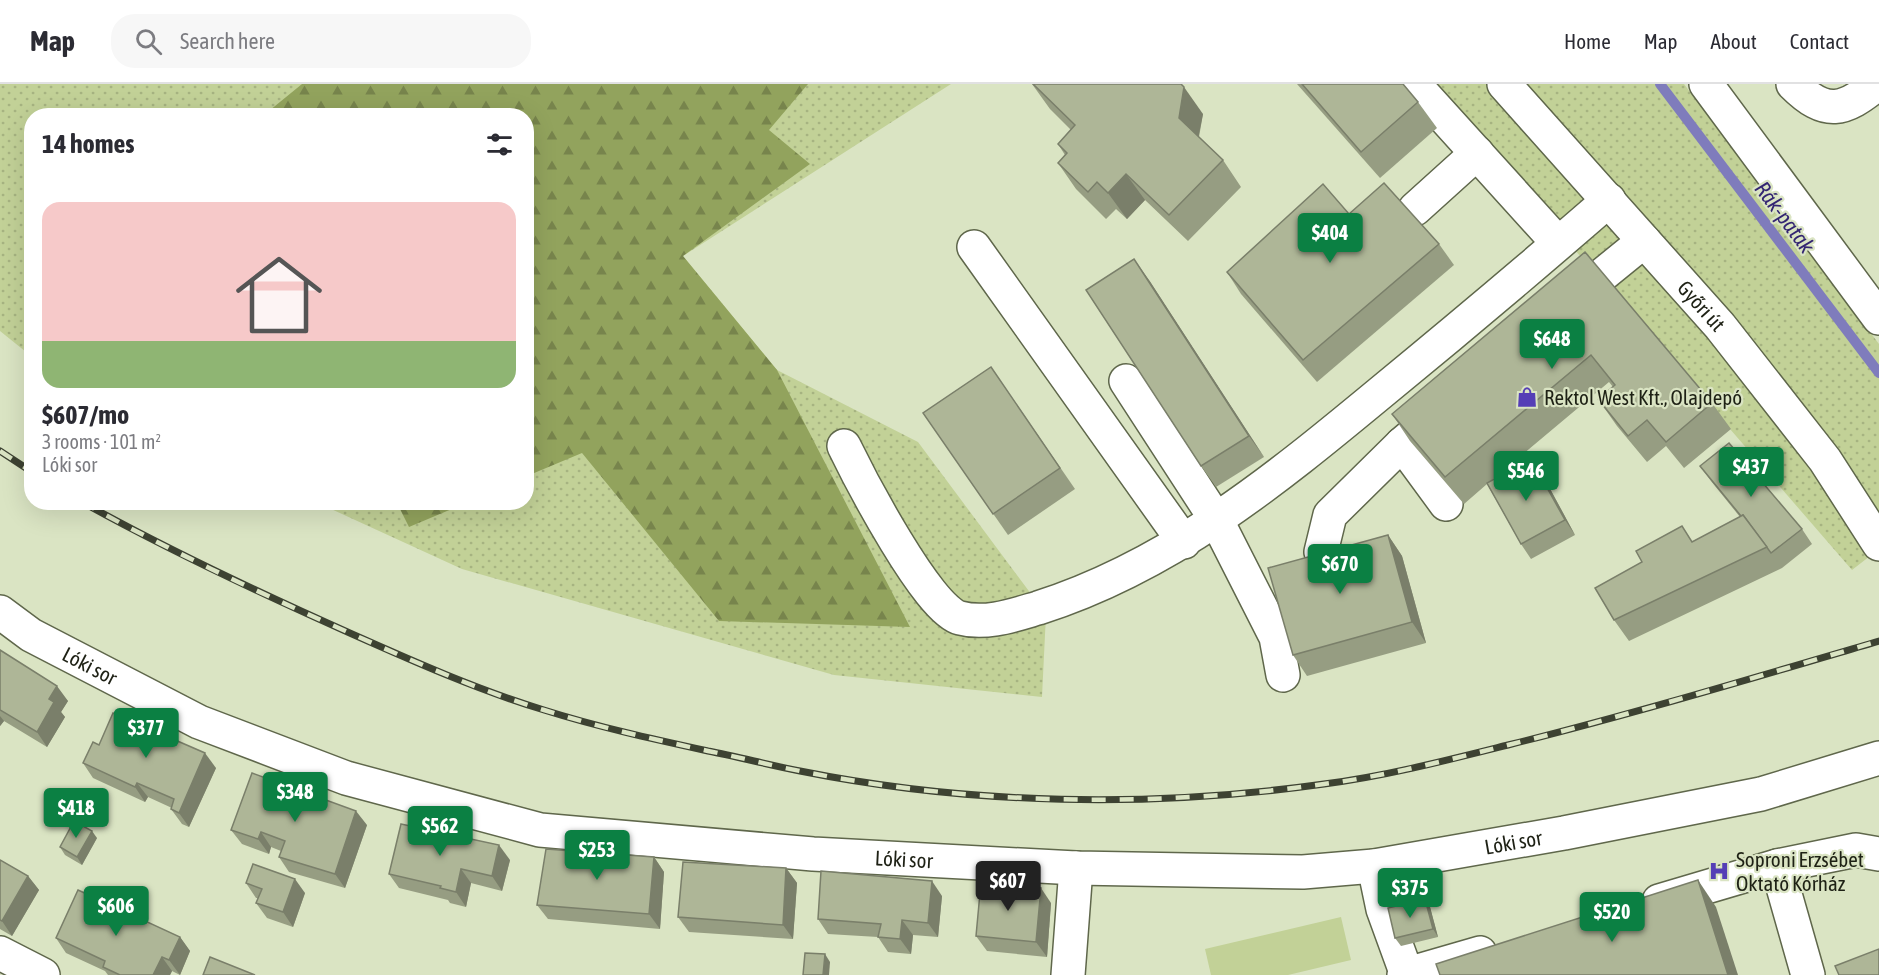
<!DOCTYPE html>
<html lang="en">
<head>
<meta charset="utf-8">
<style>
	body { margin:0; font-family:"Asap Condensed",sans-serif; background:#f7f7f7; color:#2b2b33; height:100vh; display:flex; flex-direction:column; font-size:22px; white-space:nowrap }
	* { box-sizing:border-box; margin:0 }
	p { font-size:20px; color:#7c7c81 }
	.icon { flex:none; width:33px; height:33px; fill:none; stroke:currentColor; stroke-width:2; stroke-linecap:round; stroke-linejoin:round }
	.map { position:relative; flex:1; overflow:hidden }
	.sheet { position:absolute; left:24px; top:24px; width:510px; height:402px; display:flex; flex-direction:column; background:#fff; border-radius:24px; box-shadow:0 6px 24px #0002 }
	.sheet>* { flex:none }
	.price { position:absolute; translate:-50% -51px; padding:0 14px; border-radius:6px; background:#0b8043; color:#fff; font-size:20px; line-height:39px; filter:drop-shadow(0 2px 3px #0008) }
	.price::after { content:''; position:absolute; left:50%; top:36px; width:18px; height:14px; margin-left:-9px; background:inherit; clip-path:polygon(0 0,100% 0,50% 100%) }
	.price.on { background:#222; color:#fff }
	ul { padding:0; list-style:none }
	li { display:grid; align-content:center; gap:12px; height:318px; padding:0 18px }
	li span { display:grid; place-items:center; height:186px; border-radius:18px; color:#555 }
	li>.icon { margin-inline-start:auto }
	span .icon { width:108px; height:108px; fill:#fffc; stroke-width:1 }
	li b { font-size:26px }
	h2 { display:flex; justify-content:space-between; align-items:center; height:72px; padding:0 18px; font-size:26px }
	header { display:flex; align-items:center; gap:36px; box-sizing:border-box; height:84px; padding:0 30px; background:#fff; border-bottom:2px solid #e1e1e2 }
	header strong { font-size:28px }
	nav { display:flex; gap:33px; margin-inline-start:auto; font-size:21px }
	.search { width:420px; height:54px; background:#f7f7f7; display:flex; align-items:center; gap:15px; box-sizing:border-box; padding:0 21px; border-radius:24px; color:#7c7c81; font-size:22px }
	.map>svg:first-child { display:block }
	.grass { fill:url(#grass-dots) }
	.forest { fill:url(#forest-firs) }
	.pitch { fill:#c2d197 }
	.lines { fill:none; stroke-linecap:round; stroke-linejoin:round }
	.stream { stroke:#7f7cbc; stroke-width:10 }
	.minor-casing { stroke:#5f674b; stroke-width:36 }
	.major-casing { stroke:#5f674b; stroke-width:36 }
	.minor { stroke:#fff; stroke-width:33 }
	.major { stroke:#fff; stroke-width:33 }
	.rail-casing { stroke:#3d4232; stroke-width:7 }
	.rail { stroke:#dae4c3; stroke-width:4.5; stroke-dasharray:14; stroke-linecap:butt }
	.wall { fill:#969d82 }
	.shaded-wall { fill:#7a7f6a }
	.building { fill:#aeb697; stroke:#7a7f6a; stroke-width:1.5 }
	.labels { text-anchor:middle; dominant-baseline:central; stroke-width:4.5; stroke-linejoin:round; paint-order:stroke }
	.street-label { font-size:21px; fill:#1e2115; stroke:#dae4c3 }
	.poi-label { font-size:21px; fill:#1e2115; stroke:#dae4c3; text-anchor:start }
	.water-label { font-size:22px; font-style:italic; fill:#332572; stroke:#dae4c3 }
</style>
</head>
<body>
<header>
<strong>Map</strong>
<div class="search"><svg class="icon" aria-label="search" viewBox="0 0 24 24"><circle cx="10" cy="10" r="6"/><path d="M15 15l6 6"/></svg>Search here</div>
<nav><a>Home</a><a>Map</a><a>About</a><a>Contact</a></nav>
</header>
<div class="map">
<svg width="1879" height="891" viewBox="0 0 1879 891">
	<defs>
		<pattern id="grass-dots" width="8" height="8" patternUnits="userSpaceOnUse" patternTransform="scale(1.5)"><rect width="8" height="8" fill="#c2d197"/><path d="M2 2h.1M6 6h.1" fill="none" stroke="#a6b381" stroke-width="1.8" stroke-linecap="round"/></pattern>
		<pattern id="forest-firs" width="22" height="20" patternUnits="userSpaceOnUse" patternTransform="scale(1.5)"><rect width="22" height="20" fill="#92a35d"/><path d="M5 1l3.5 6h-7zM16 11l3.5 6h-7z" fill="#77844c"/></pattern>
	</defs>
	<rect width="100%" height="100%" fill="#dae4c3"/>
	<g class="grass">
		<polygon points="0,0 951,0 683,172 777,286 918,358 1046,530 1042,613 834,591 462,485 318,419 526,418 526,32 32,32 31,272 0,247"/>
		<polygon points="1423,0 1684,0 1879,260 1879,465 1852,486 1542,128"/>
	</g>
	<g class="forest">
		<polygon points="302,0 808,0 769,46 810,80 683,172 777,286 910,543 719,537 582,369 527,392 527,319 531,316 526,312 526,32 264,31"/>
		<polygon points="397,419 466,419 409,443"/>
	</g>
	<polygon class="pitch" points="1341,833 1351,876 1288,891 1211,891 1205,865"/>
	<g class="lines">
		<polyline class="stream" points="1660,0 1879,289"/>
		<g class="minor-casing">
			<g id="minor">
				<polyline points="1414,0 1558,159"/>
				<polyline points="1706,0 1879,234"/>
				<path d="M1793,0C1826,33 1844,27 1877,0"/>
				<polyline points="1415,125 1477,69"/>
				<polyline points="974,163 1184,458"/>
				<polyline points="1569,218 1644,157"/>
				<polyline points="1126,297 1217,437 1276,553 1283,591"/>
				<polyline points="1402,360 1446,420"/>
				<path d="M844,362C860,395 928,526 960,534C986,541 1014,531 1038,524C1170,482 1275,396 1379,310C1457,246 1533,182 1609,116"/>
				<polyline points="1321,468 1330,431 1402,360 1443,325"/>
				<path id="s1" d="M0,528L31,551L199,638L346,694L540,746L813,770L1076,784L1303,788L1374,782L1564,749L1761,710L1879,674"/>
				<polyline points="1374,782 1383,825 1407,891"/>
				<polyline points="1777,782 1808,891"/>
				<polyline points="1659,817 1777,782 1856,766 1879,770"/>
				<polyline points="0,869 43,891"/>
				<polyline points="1068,891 1076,784"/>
				<polyline points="1404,891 1480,869"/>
			</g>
		</g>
		<g class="major-casing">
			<g id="major">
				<path id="s2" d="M1504,0L1720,242L1825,376L1879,460"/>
			</g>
		</g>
		<use href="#minor" class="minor"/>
		<use href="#major" class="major"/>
		<g class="rail-casing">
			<g id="rail">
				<polyline points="0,367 32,388"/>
				<path d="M82,418C170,467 260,509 352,550C415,578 478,606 544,626C598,643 653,655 708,667C739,673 769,681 800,687C970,721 1152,724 1324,700C1386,692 1448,676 1508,661C1633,630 1756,593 1879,557"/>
			</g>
		</g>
		<use href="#rail" class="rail"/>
	</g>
	<g class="wall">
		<polygon points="1032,0 1203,30 1199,53 1223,76 1241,103 1188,157 1145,116 1127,135 1116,125 1106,135 1076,105 1058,79 1065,71 1058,60 1071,46 1050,25"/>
		<polygon points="1297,0 1403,0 1418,18 1437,44 1380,94"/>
		<polygon points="1349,130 1439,160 1454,181 1317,298 1241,210 1227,188"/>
		<polygon points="1585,168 1712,319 1731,345 1684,384 1666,362 1647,378 1617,342 1598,315 1613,303 1609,298 1492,396 1542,390 1575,451 1531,475 1521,460 1487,400 1464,420 1410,357 1392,330"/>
		<polygon points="1149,196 1264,373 1216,403 1201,382"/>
		<polygon points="991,283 1075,405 1008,451 923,329"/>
		<polygon points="1700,382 1802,445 1812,460 1782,484 1629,557 1614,536 1692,458 1740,433 1711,397"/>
		<polygon points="1388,451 1402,472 1426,559 1307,592 1293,571"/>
		<polygon points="0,566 68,617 61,628 65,633 47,663 4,637 0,642"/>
		<polygon points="99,661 216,684 189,743 182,740 171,725 172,724 148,713 145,718 93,694 83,679"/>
		<polygon points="367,741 345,804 289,788 279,773 281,767 271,763 269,770 242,760 231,746"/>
		<polygon points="97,754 82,781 65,771 60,763"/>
		<polygon points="654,773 664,788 660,845 548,835 537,821"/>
		<polygon points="0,776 28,792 39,806 12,852 0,845"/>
		<polygon points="510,776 502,807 471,799 466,823 450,819 448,816 399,804 389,790"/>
		<polygon points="786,784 797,799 793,855 689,848 678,833"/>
		<polygon points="246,799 305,809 293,843 267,834 256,819 258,814 256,814"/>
		<polygon points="942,812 938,853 913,851 911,870 888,868 878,853 828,850 818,835"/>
		<polygon points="1425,815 1430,823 1438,853 1401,862 1395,854"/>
		<polygon points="1051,819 1047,873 987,867 976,852"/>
		<polygon points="180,853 190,867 180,891 172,887 170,891 108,891 105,887 66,869 56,854"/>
	</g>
	<g class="shaded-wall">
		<polygon points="1184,3 1203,30 1197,60 1179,34"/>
		<polygon points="1126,90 1145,116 1127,135 1108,109"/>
		<polygon points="1134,175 1149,196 1264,373 1249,352"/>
		<polygon points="1531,375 1542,390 1575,451 1565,436"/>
		<polygon points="1388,451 1402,472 1426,559 1412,538"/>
		<polygon points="57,602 68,617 61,628 65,633 47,663 37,648 49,615"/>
		<polygon points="0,632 4,637 0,642"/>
		<polygon points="205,669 216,684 189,743 179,729"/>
		<polygon points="137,699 148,713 145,718 135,703"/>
		<polygon points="356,727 367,741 345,804 335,790"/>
		<polygon points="92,747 97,754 82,781 77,773"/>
		<polygon points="261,748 271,763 269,770 258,755"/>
		<polygon points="499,761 510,776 502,807 492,792"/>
		<polygon points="654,773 664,788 660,845 649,830"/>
		<polygon points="786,784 797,799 793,855 783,841"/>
		<polygon points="461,785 471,799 466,823 456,808"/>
		<polygon points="28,792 39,806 12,852 2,837"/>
		<polygon points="295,795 305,809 293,843 283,828"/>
		<polygon points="1698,796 1716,823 1738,891 1728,891"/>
		<polygon points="932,797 942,812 938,853 928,839"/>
		<polygon points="1041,804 1051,819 1047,873 1036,858"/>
		<polygon points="1425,815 1430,823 1438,853 1433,845"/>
		<polygon points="902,836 913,851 911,870 900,855"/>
		<polygon points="180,853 190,867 180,891 169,876"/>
		<polygon points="825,870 830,878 829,891 823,891"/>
		<polygon points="162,873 172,887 170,891 153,891"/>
	</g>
	<g class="building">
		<polygon points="1033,0 1181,0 1184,3 1179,34 1223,76 1169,131 1126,90 1108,109 1097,98 1088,108 1058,79 1067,69 1058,60 1075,41"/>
		<polygon points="1302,0 1403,0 1418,18 1361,68"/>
		<polygon points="1384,99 1439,160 1303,276 1227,188 1323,100 1349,130"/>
		<polygon points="1585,168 1712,319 1666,358 1647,336 1628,352 1598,315 1615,301 1591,271 1445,393 1392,330"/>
		<polygon points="1134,175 1249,352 1201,382 1086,206"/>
		<polygon points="991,283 1060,384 993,430 923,329"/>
		<polygon points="1729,359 1802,445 1771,469 1743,431 1741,432 1700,382"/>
		<polygon points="1531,375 1565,436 1521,460 1487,399"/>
		<polygon points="1743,431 1767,463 1614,536 1595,504 1642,478 1636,467 1682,442 1692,458"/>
		<polygon points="1388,451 1412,538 1293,571 1268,484"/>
		<polygon points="0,566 57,602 49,615 54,618 37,648 0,626"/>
		<polygon points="113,629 205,669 179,729 171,725 174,715 137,699 135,703 83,679 93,658 99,661"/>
		<polygon points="252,689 356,727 335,790 279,773 285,757 261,748 258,755 231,746"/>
		<polygon points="74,737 92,747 77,773 60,763"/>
		<polygon points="401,740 499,761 492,792 461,785 456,808 440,804 441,802 389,790"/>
		<polygon points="546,765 654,773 649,830 537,821"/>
		<polygon points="0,776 28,792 2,837 0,836"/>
		<polygon points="683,778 786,784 783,841 678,833"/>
		<polygon points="253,780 295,795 283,828 256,819 262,805 246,799"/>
		<polygon points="821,787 932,797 928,839 902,836 900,855 878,853 881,840 818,835"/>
		<polygon points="1698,796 1728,891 1440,891 1436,880"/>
		<polygon points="981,798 1041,804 1036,858 976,852"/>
		<polygon points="78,806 180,853 169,876 162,873 153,891 120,891 103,883 105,877 56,854"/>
		<polygon points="1425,815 1433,845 1395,854 1388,824"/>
		<polygon points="1879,865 1879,891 1839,891 1835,882"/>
		<polygon points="805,869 825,870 823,891 803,891"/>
		<polygon points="210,873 255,891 203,891"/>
	</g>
	<defs>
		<g id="shop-bare" transform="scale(1.62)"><path d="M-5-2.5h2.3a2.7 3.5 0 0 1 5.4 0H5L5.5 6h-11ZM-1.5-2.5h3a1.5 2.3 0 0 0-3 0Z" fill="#553eb6" stroke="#dae4c3" stroke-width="2.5" paint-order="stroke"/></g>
		<g id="hospital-bare" transform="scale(1.62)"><path d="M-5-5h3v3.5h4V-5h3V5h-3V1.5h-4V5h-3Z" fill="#553eb6" stroke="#dae4c3" stroke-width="2.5" paint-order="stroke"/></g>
	</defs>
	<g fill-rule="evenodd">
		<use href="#shop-bare" x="1527" y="313"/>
		<use href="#hospital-bare" x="1719" y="787"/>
	</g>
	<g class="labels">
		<g class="street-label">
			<text stroke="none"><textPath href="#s2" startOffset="297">Győri út</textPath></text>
			<text stroke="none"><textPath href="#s1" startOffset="105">Lóki sor</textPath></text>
			<text stroke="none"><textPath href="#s1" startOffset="1563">Lóki sor</textPath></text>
			<text stroke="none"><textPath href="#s1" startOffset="951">Lóki sor</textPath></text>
		</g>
		<g class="poi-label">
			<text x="1544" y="313">Rektol West Kft., Olajdepó</text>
			<text x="1736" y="775">Soproni Erzsébet<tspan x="1736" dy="24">Oktató Kórház</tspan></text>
		</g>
		<g class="water-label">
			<text transform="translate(1785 133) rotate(53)">Rák-patak</text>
		</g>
	</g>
</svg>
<b class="price" style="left:1330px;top:180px">$404</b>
<b class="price" style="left:1552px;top:286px">$648</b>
<b class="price" style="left:1751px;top:414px">$437</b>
<b class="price" style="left:1526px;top:418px">$546</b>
<b class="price" style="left:1340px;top:511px">$670</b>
<b class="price" style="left:146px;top:675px">$377</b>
<b class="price" style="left:295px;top:739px">$348</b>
<b class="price" style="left:76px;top:755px">$418</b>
<b class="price" style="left:440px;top:773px">$562</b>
<b class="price" style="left:597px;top:797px">$253</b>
<b class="price on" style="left:1008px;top:828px">$607</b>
<b class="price" style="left:1410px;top:835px">$375</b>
<b class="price" style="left:116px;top:853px">$606</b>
<b class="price" style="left:1612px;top:859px">$520</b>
<section class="sheet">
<h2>14 homes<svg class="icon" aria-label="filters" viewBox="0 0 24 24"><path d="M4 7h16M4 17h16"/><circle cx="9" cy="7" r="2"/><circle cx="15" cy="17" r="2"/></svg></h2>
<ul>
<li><span style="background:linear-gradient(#f6c9c9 75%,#8fb573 0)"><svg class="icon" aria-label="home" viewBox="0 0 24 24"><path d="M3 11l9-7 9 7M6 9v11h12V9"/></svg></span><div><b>$607/mo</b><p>3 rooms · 101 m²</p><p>Lóki sor</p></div></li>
</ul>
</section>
</div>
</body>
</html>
